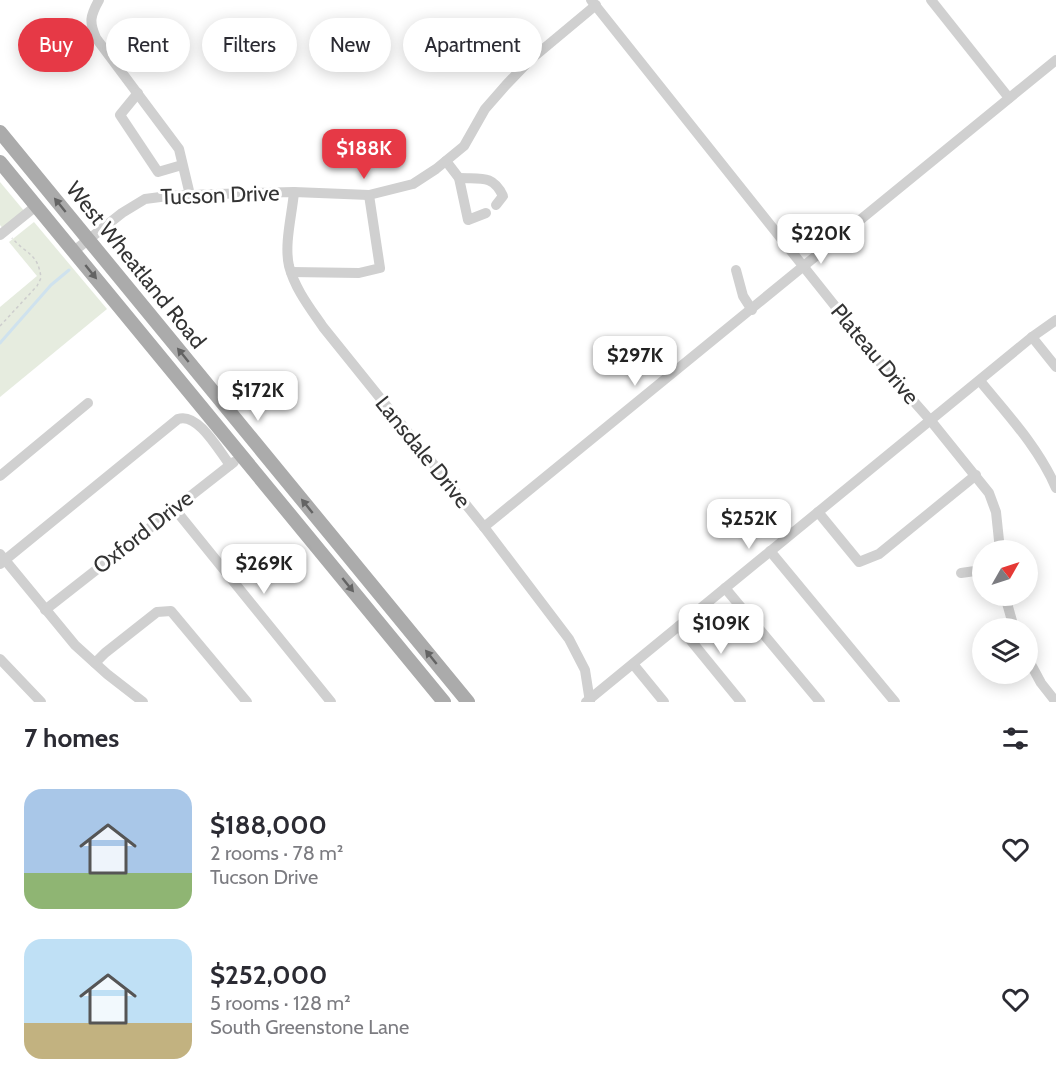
<!DOCTYPE html>
<html lang="en">
<head>
<meta charset="utf-8">
<style>
	body { margin:0; font-family:Cabin,sans-serif; background:#f7f7f7; color:#2b2b33; height:100vh; display:flex; flex-direction:column; font-size:22px; white-space:nowrap }
	* { box-sizing:border-box; margin:0 }
	p { font-size:20px; color:#7c7c81 }
	.icon { flex:none; width:33px; height:33px; fill:none; stroke:currentColor; stroke-width:2; stroke-linecap:round; stroke-linejoin:round }
	.map { position:relative; height:702px; overflow:hidden }
	.details { display:flex; flex-direction:column; background:#fff; flex:1 }
	.details>* { flex:none }
	.banner { position:absolute; left:18px; top:18px; width:600px; height:54px; display:flex; gap:12px }
	.needle { width:39px; rotate:51deg }
	.tools { position:absolute; left:972px; top:540px; display:grid; gap:12px }
	.tools a { display:grid; place-items:center; width:66px; height:66px; border-radius:50%; background:#fff; box-shadow:0 3px 15px #0003; font-size:30px }
	.price { position:absolute; translate:-50% -51px; padding:0 14px; border-radius:12px; background:#fff; color:#222; font-size:20px; line-height:39px; filter:drop-shadow(0 2px 3px #0008) }
	.price::after { content:''; position:absolute; left:50%; top:36px; width:18px; height:14px; margin-left:-9px; background:inherit; clip-path:polygon(0 0,100% 0,50% 100%) }
	.price.selected { background:#e63946; color:#fff }
	ul { padding:0; list-style:none }
	li { display:flex; align-items:center; gap:18px; height:150px; padding:0 24px }
	li span { display:grid; place-items:center; flex:none; width:168px; height:120px; border-radius:18px; color:#555 }
	li>.icon { margin-inline-start:auto }
	span .icon { width:72px; height:72px; fill:#fffc; stroke-width:1 }
	li b { font-size:26px }
	h2 { display:flex; justify-content:space-between; align-items:center; height:72px; padding:0 24px; font-size:26px }
	.pill { padding:0 21px; border-radius:27px; background:#fff; box-shadow:0 3px 15px #0003; font-size:21px; line-height:54px }
	.pill.selected { background:#e63946; color:#fff }
	.map>svg:first-child { display:block }
	.green { fill:#e6ecdf }
	.lines { fill:none; stroke-linecap:round; stroke-linejoin:round }
	.stream { stroke:#cfe2ee; stroke-width:3 }
	.path { stroke:#cdcdcd; stroke-width:1.5; stroke-dasharray:3 3; stroke-linecap:butt }
	.minor { stroke:#d0d0d0; stroke-width:10 }
	.major { stroke:#ababab; stroke-width:14 }
	.oneway { fill:#636363 }
	.labels { text-anchor:middle; dominant-baseline:central; stroke-width:6; stroke-linejoin:round; paint-order:stroke }
	.street-label { font-size:22px; fill:#333; stroke:#fff }
</style>
</head>
<body>
<div class="map">
<svg width="1056" height="702" viewBox="0 0 1056 702">
	<rect width="100%" height="100%" fill="#fff"/>
	<g class="green">
		<polygon points="0,182 25,212 3,229 0,225"/>
		<polygon points="34,222 107,309 0,397 0,307 37,276 9,242"/>
	</g>
	<g class="lines">
		<polyline class="stream" points="0,343 51,285 69,270"/>
		<path class="path" d="M0,326L37,286L41,278C38,253 27,255 12,238"/>
		<g class="minor">
			<path d="M99,0C90,16 89,22 96,38L179,149L190,195"/>
			<polyline points="591,0 886,370 931,421 989,493 996,512 1000,550"/>
			<polyline points="931,0 1009,98"/>
			<polyline points="138,93 120,115 158,172 182,165"/>
			<polyline points="446,161 459,178 468,220 486,213"/>
			<path d="M459,178C480,179 493,174 503,196L496,205"/>
			<path d="M294,192C292,215 284,244 289,266C295,289 310,308 323,327L484,527L569,639L585,670L590,702"/>
			<polyline points="0,235 36,206"/>
			<polyline points="74,251 122,213 145,199 168,196 216,194 294,192 369,195 413,184 436,169 464,146 485,109 506,85 530,60 596,5"/>
			<polyline points="736,270 743,296 752,310"/>
			<polyline points="291,272 359,273 380,268 369,195"/>
			<polyline points="1032,337 1056,367"/>
			<path d="M980,381C1008,415 1039,448 1056,488"/>
			<polyline points="0,476 88,403"/>
			<polyline points="174,508 331,702"/>
			<polyline points="818,512 859,562 879,554 976,475"/>
			<polyline points="484,527 1056,60"/>
			<polyline points="770,551 895,702"/>
			<polyline points="0,554 75,645 107,674 143,702"/>
			<path d="M0,564L178,419C198,412 219,451 230,465"/>
			<polyline points="961,573 982,570"/>
			<polyline points="725,588 820,702"/>
			<polyline points="1005,596 1014,628"/>
			<polyline points="45,610 234,462"/>
			<polyline points="679,626 741,702"/>
			<polyline points="0,659 41,702"/>
			<polyline points="1028,659 1041,683 1056,702"/>
			<polyline points="95,663 105,653 157,612 171,611 247,702"/>
			<polyline points="633,664 664,702"/>
			<polyline points="586,702 1032,337 1056,320"/>
		</g>
		<g class="major">
			<polyline points="0,132 468,702"/>
			<polyline points="0,162 444,702"/>
		</g>
	</g>
	<defs><path id="oneway-solid" d="M-6-.8H1V-3.2L6.5 0L1 3.2V.8H-6Z" transform="scale(1.5)"/></defs>
	<g class="oneway">
		<use href="#oneway-solid" transform="translate(60 205) rotate(-129)"/>
		<use href="#oneway-solid" transform="translate(91 272) rotate(51)"/>
		<use href="#oneway-solid" transform="translate(183 355) rotate(-129)"/>
		<use href="#oneway-solid" transform="translate(307 506) rotate(-129)"/>
		<use href="#oneway-solid" transform="translate(348 585) rotate(51)"/>
		<use href="#oneway-solid" transform="translate(431 657) rotate(-129)"/>
	</g>
	<g class="labels">
		<g class="street-label">
			<text transform="translate(220 195) rotate(-2)">Tucson Drive</text>
			<text transform="translate(136 265) rotate(51)">West Wheatland Road</text>
			<text transform="translate(875 354) rotate(50)">Plateau Drive</text>
			<text transform="translate(423 452) rotate(51)">Lansdale Drive</text>
			<text transform="translate(143 532) rotate(-38)">Oxford Drive</text>
		</g>
	</g>
</svg>
<div class="tools">
<a><svg class="needle" viewBox="-14 -14 28 28"><path d="M0-13l5 13h-10z" fill="#e53935"/><path d="M0 13l5-13h-10z" fill="#7c7c81"/></svg></a>
<a><svg class="icon" aria-label="layers" viewBox="0 0 24 24"><path d="M12 4l9 5-9 5-9-5zM3 14l9 5 9-5"/></svg></a>
</div>
<b class="price selected" style="left:364px;top:180px">$188K</b>
<b class="price" style="left:821px;top:265px">$220K</b>
<b class="price" style="left:635px;top:387px">$297K</b>
<b class="price" style="left:258px;top:422px">$172K</b>
<b class="price" style="left:749px;top:550px">$252K</b>
<b class="price" style="left:264px;top:595px">$269K</b>
<b class="price" style="left:721px;top:655px">$109K</b>
<div class="banner">
<a class="pill selected">Buy</a>
<a class="pill">Rent</a>
<a class="pill">Filters</a>
<a class="pill">New</a>
<a class="pill">Apartment</a>
</div>
</div>
<section class="details">
<h2>7 homes<svg class="icon" aria-label="filters" viewBox="0 0 24 24"><path d="M4 7h16M4 17h16"/><circle cx="9" cy="7" r="2"/><circle cx="15" cy="17" r="2"/></svg></h2>
<ul>
<li><span style="background:linear-gradient(#a9c7e8 70%,#8fb573 0)"><svg class="icon" aria-label="home" viewBox="0 0 24 24"><path d="M3 11l9-7 9 7M6 9v11h12V9"/></svg></span><div><b>$188,000</b><p>2 rooms · 78 m²</p><p>Tucson Drive</p></div><svg class="icon" aria-label="heart" viewBox="0 0 24 24"><path d="M12 20l-8-8c-3-5 5-10 8-4 3-6 11-1 8 4z"/></svg></li>
<li><span style="background:linear-gradient(#bfe0f5 70%,#c2b280 0)"><svg class="icon" aria-label="home" viewBox="0 0 24 24"><path d="M3 11l9-7 9 7M6 9v11h12V9"/></svg></span><div><b>$252,000</b><p>5 rooms · 128 m²</p><p>South Greenstone Lane</p></div><svg class="icon" aria-label="heart" viewBox="0 0 24 24"><path d="M12 20l-8-8c-3-5 5-10 8-4 3-6 11-1 8 4z"/></svg></li>
</ul>
</section>
</body>
</html>
